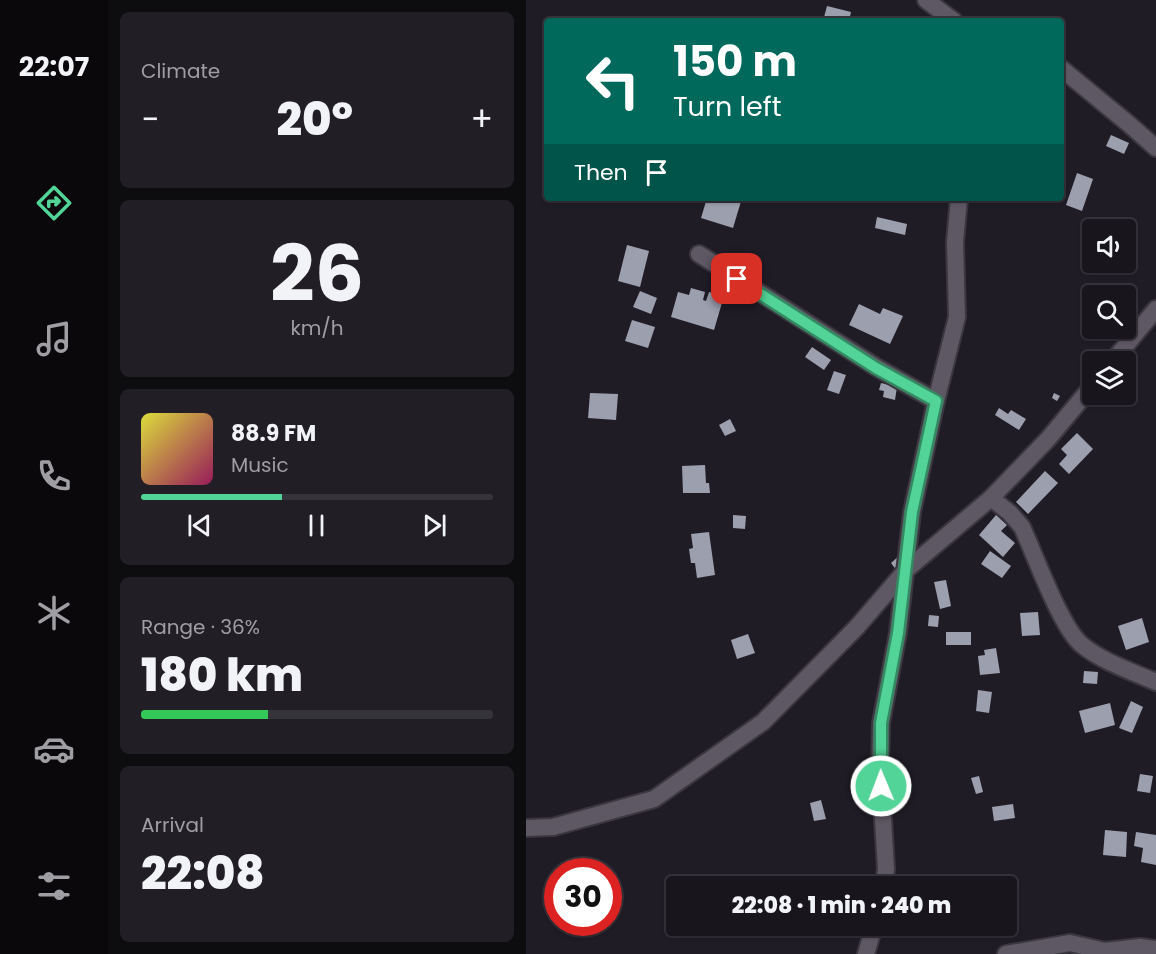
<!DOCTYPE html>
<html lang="en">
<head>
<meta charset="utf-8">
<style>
	:root { --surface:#18151c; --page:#211e25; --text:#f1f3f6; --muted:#9f9fa3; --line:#36343b; --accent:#52d397 }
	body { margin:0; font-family:Poppins,sans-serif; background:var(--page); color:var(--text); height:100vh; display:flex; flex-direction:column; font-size:22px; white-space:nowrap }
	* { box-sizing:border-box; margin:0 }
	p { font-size:20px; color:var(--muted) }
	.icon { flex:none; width:33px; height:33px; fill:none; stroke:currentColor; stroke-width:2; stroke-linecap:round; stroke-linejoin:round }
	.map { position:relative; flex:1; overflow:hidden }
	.details { display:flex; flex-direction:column; gap:12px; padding:12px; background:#0d0c0f; width:418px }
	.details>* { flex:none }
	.guide { position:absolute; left:18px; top:18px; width:520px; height:183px; border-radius:6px; box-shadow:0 2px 4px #0004,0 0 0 2px var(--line); background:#00695c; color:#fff; overflow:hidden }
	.controls { position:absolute; left:556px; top:219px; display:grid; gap:12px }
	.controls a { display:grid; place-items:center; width:54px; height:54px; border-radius:6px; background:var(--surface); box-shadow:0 2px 4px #0004,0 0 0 2px var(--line); font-size:30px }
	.speed { position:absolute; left:18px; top:858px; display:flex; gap:12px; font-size:30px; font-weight:700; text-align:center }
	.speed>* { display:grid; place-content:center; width:78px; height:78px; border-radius:50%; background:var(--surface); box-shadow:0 2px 4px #0004,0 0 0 2px var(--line); line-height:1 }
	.speed .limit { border:9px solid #d22; background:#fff; color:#111 }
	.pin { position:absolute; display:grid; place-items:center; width:51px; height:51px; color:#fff; margin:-26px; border-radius:12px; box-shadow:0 3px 9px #0006 }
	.me { position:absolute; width:66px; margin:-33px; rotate:359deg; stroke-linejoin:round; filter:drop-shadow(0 0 4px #0008) }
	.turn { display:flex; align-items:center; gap:21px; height:126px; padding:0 30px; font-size:27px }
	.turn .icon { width:78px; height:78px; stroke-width:2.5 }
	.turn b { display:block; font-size:42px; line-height:51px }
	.then { display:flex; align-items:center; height:57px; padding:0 30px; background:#0003; gap:12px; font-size:22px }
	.big { font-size:45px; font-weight:800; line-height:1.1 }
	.details .card { flex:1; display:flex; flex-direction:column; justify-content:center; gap:9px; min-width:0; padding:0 21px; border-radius:9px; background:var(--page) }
	.details .dial { align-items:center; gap:0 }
	.dial b { font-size:78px; line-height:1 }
	.song { display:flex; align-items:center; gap:18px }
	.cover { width:72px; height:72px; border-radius:9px; background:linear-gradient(135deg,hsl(60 70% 55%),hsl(330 70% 35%)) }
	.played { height:6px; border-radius:3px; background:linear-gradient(90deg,var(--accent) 40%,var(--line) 40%) }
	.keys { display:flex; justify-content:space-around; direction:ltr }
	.heat { display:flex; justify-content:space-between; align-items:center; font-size:33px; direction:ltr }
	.charge { height:9px; border-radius:4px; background:linear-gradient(90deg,#34c759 36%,var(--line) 0) }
	.trip { position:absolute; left:140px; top:876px; width:351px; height:60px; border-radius:6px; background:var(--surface); box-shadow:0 2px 4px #0004,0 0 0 2px var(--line); font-weight:800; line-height:60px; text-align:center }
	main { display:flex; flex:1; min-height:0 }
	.tab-bar { display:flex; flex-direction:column; width:108px; justify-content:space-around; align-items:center; background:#0a080b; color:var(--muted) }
	.tab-bar .icon { width:42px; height:42px }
	.tab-bar .selected { color:var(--accent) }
	.tab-bar b { font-size:27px; color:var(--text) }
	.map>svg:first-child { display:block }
	.building { fill:#9c9fae }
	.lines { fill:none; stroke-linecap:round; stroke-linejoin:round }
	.street-casing { stroke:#3b3740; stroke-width:20 }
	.street { stroke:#5e5865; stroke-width:16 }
	.route-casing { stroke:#358962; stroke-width:15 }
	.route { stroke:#52d397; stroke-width:10 }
</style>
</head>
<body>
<main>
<nav class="tab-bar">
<b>22:07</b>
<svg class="icon selected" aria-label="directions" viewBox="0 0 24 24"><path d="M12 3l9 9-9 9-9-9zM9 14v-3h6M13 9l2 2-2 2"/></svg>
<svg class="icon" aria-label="music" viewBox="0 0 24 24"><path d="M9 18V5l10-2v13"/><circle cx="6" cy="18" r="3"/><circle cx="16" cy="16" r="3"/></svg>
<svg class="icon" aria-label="phone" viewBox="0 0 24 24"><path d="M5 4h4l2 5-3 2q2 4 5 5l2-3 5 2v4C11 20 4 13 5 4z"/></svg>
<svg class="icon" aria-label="climate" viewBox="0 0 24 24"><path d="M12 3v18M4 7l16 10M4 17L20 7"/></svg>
<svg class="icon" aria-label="car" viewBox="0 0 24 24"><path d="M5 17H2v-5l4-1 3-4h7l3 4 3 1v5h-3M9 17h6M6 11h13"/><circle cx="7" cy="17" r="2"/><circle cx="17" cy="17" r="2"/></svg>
<svg class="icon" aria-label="filters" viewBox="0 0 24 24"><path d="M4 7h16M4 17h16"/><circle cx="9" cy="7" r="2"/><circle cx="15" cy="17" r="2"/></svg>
</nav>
<section class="details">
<div class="card"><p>Climate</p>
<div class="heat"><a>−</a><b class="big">20°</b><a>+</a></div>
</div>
<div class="card dial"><b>26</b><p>km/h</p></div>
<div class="card">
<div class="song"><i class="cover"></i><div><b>88.9 FM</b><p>Music</p></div></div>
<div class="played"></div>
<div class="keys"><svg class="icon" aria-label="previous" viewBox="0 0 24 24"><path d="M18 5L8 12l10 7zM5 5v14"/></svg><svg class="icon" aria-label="pause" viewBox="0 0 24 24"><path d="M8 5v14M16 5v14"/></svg><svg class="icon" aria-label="next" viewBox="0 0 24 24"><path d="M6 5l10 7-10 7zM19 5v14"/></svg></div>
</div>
<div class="card"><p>Range · 36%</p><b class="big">180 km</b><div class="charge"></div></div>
<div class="card"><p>Arrival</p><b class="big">22:08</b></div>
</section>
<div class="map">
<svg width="630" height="954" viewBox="0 0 630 954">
	<rect width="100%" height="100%" fill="#201c26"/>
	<!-- building -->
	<g class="building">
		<path d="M301,6l24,6 -2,9h-26z"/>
		<path d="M585,135l18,8 -5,11 -18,-8z"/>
		<path d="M551,173l16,6 -11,32 -16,-6z"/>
		<path d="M181,198h35l-9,30 -32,-10z"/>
		<path d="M351,217l30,7 -2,11 -30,-7z"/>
		<path d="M101,245l22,6 -9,36 -22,-6z"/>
		<path d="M165,288l14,4 -2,8 3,1 3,-9 15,4 -10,34 -43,-13 7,-25 11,3z"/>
		<path d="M114,291l17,7 -6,16 -18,-7z"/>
		<path d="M333,304l21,10 3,-6 20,8 -13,28 -41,-19z"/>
		<path d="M106,320l23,7 -7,21 -23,-7z"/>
		<path d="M286,347l19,13 -7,10 -19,-13z"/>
		<path d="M308,371l12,4 -7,19 -12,-4z"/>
		<path d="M355,383l16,4 -2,13 -12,-3 1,-6 -5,-1z"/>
		<path d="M64,393l28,1 -2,26 -28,-2z"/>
		<path d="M528,393l6,3 -3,5 -5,-3z"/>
		<path d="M473,408l9,6 3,-4 15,9 -7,11 -24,-15z"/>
		<path d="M204,419l6,12 -11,5 -6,-11z"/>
		<path d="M551,433l16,16 -24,25 -10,-10 8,-9 -6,-6z"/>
		<path d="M179,465l1,18h3l1,10h-27l-1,-27z"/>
		<path d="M519,471l13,12 -30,31 -12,-12z"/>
		<path d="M207,515l13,1 -1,13 -12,-1z"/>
		<path d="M470,515l11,10 -6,6 14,12 -12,14 -24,-22z"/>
		<path d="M183,532l6,43 -18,3 -2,-15h-4l-2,-14 4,-1 -2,-14z"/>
		<path d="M464,551l21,15 -9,12 -21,-14z"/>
		<path d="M374,555l-3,16 -6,-8z"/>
		<path d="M420,580l5,26 -11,3 -6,-27z"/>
		<path d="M512,612l2,23 -18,1 -2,-23z"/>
		<path d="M403,615l10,1 -1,11 -10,-1z"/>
		<path d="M616,618l7,24 -23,8 -8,-24z"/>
		<rect x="420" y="632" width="25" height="13"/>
		<path d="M222,634l7,19 -18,6 -6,-19z"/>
		<path d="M470,648l4,25 -20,2 -2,-19 7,-1 -1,-5z"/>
		<path d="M558,671l14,1 -1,12 -14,-1z"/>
		<path d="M452,690l14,2 -3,21 -13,-2z"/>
		<path d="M605,701l12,6 -11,26 -13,-5z"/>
		<path d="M584,703l5,22 -30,8 -6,-22z"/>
		<path d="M614,774l13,2 -3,17 -13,-2z"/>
		<path d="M453,776l4,16 -7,2 -5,-16z"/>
		<path d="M295,800l5,19 -12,2 -4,-18z"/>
		<path d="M487,804l2,14 -21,3 -2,-14z"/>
		<path d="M579,830l22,2 -1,25 -23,-2z"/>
		<path d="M610,832l20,3v30l-15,-3 2,-14 -9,-2z"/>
	</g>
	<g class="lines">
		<defs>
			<g id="street">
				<path d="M400,0l28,21"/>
				<path d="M536,69l68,56 26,23"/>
				<path d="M173,254l177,113 60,34"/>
				<path d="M586,362l44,-53"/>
				<path d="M465,498l19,15 12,14c13,28 39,101 60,118 21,17 49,26 74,37"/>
				<path d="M0,828l27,-1 101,-28 109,-77 94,-95 49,-57 85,-72 57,-59 45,-54"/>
				<path d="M358,886l2,-17 -6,-100 1,-46 17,-90 14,-121 24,-111 21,-84 -2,-75 4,-44"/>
				<path d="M340,954l8,-28"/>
				<path d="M480,954l64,-11 35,8 35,-4 16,2"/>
			</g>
		</defs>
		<!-- street casing -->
		<use href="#street" class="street-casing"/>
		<!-- street -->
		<use href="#street" class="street"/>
	</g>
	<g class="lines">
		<defs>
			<path id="route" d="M211,279l139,89 60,33 -24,111 -14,121 -17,90v63"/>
		</defs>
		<!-- route casing -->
		<use href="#route" class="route-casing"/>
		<!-- route -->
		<use href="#route" class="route"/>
	</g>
</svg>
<div class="controls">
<a><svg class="icon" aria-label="sound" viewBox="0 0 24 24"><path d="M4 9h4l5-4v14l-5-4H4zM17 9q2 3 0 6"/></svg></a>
<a><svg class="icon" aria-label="search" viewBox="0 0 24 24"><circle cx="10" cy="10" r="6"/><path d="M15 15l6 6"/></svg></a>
<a><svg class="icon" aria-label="layers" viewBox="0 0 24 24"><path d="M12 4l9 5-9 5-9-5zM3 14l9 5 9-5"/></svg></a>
</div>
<div class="speed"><div class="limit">30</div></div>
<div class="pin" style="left:211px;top:279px;background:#d93025"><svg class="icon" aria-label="arrive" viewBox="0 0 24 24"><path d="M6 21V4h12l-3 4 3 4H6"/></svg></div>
<svg class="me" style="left:355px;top:786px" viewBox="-20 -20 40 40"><circle r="17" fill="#52d397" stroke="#fff" stroke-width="3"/><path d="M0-11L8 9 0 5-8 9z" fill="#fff"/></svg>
<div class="trip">22:08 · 1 min · 240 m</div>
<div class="guide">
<div class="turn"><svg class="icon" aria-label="left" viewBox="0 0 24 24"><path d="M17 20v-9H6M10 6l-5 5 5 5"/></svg><div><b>150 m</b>Turn left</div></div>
<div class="then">Then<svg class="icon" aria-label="arrive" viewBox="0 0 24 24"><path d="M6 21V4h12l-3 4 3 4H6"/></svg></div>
</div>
</div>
</main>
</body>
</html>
